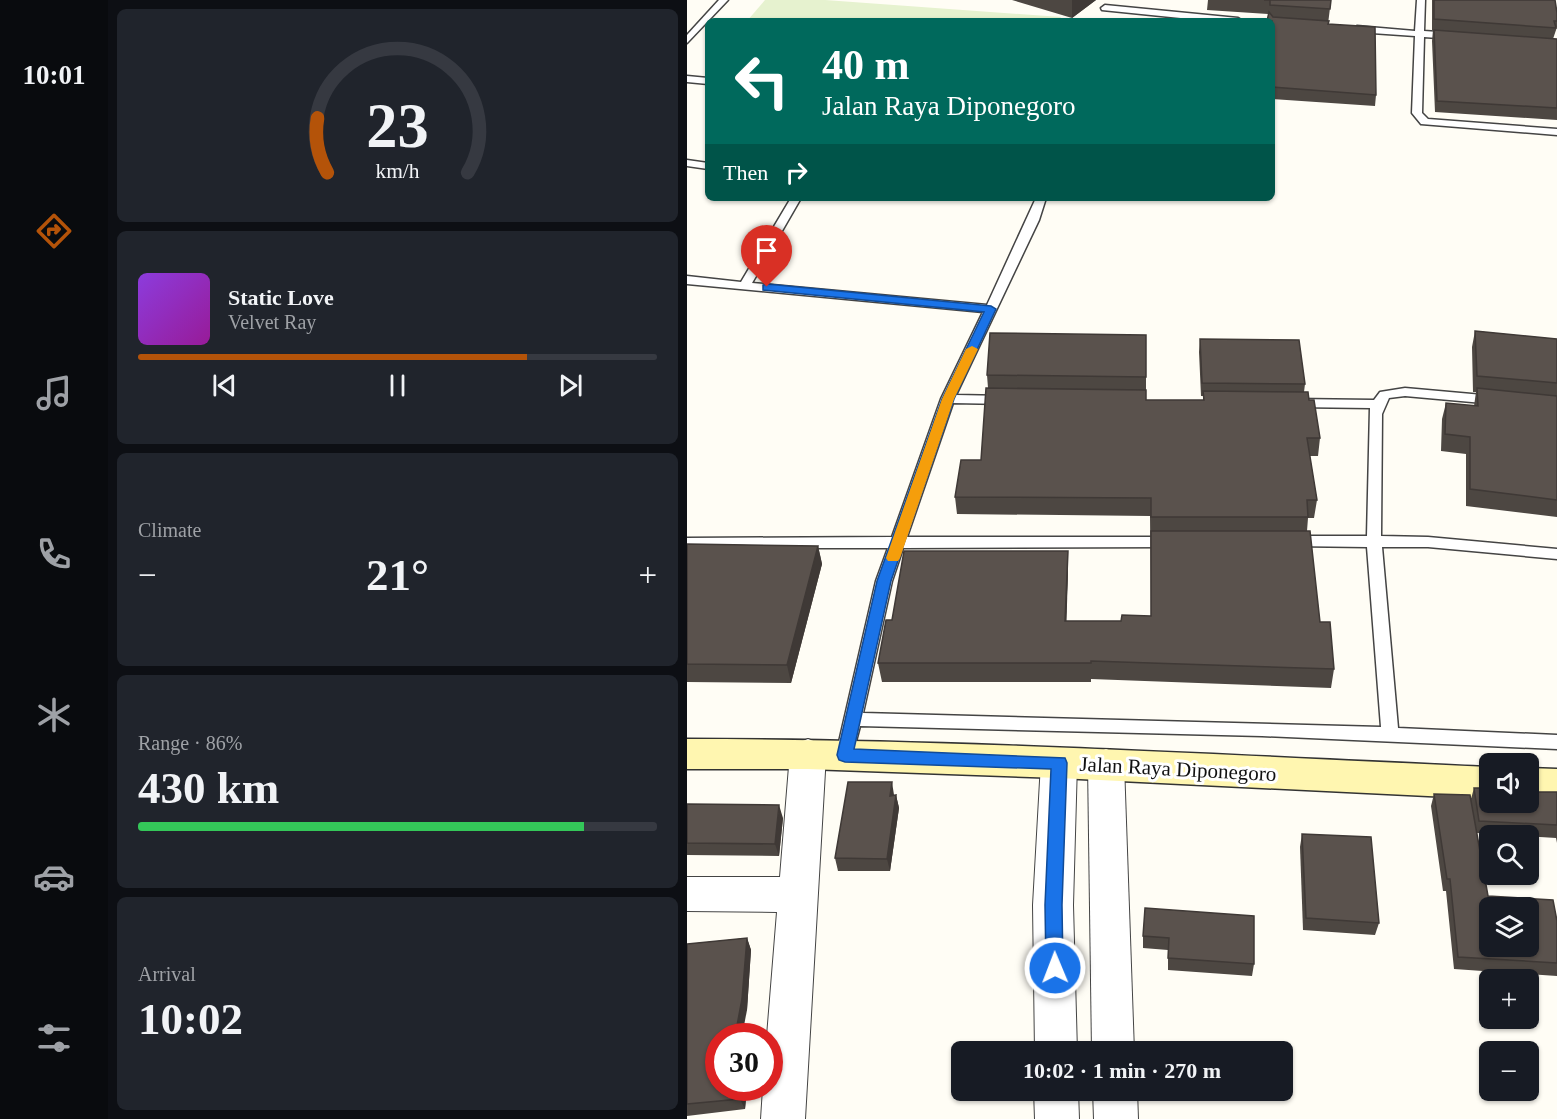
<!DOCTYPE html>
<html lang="en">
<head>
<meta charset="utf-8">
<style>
	:root { --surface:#171b24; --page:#20242c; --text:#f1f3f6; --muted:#9ea1a6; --line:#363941; --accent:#b45309 }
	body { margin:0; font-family:"Times New Roman",serif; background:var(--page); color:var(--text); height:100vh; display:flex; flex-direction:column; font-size:22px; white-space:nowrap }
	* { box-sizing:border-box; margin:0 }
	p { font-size:20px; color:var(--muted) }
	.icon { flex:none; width:33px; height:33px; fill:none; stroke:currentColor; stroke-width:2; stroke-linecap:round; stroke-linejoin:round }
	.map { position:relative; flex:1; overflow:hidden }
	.details { display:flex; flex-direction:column; gap:9px; padding:9px; background:#0d0f14; width:579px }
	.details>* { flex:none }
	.guide { position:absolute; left:18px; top:18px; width:570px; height:183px; border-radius:9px; box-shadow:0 2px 4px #0004; background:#00695c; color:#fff; overflow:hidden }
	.controls { position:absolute; left:792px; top:753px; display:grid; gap:12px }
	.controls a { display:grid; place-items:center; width:60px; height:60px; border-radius:9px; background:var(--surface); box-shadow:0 2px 4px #0004; font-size:30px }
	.speed { position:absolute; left:18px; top:1023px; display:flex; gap:12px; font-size:30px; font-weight:700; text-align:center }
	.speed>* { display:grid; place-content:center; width:78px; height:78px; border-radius:50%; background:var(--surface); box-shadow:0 2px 4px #0004; line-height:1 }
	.speed .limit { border:9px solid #d22; background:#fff; color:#111 }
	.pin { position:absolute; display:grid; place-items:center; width:51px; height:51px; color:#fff; margin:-62px -26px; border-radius:50% 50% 50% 0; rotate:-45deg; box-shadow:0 0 6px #0007 }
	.pin .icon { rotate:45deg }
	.me { position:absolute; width:66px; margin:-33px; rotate:359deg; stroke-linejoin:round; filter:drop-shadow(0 0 4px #0008) }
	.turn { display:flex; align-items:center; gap:21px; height:126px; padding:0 18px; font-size:27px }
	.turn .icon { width:78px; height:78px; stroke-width:2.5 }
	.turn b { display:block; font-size:42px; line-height:51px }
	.then { display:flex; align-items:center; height:57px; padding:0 18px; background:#0003; gap:12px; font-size:22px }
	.big { font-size:45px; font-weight:700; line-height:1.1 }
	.details .tile { flex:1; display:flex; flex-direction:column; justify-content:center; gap:9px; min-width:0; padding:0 21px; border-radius:9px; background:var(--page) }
	.details .dial { align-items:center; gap:0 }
	.dial svg { height:156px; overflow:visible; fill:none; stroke:var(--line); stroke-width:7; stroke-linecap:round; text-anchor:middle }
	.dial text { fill:var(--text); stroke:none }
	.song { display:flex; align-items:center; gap:18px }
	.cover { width:72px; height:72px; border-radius:9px; background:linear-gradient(135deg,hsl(270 70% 55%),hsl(300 70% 35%)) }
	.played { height:6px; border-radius:3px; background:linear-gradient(90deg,var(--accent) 75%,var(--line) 75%) }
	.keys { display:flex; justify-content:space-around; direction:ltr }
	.heat { display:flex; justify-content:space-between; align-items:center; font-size:33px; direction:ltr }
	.charge { height:9px; border-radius:4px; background:linear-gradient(90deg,#34c759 86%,var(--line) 0) }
	.trip { position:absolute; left:264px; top:1041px; width:342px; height:60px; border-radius:9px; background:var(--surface); box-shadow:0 2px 4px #0004; font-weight:700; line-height:60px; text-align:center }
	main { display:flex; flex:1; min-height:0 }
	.menu { display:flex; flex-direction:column; width:108px; justify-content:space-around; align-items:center; background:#090b0e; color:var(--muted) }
	.menu .icon { width:42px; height:42px }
	.menu .current { color:var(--accent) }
	.menu b { font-size:27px; color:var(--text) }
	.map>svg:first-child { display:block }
	.pitch { fill:#e6f2cf }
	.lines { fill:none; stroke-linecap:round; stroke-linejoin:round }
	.lane-casing { stroke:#444; stroke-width:3 }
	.street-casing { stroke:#444; stroke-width:2 }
	.secondary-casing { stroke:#333; stroke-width:3 }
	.lane { fill:#fff; fill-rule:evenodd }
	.street { fill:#fff; fill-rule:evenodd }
	.secondary { fill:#fff6b0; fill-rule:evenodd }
	.wall { fill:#4d4742 }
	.shaded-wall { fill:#3f3936 }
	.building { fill:#5a524d; stroke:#3f3936; stroke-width:1.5; fill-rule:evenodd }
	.route { fill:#1a73e8; stroke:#114b97; stroke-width:1.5 }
	.slow { fill:#f59e0b }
	.labels { text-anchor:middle; stroke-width:6; stroke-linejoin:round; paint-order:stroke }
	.street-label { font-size:21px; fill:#111; stroke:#fff }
</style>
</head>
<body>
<main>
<nav class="menu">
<b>10:01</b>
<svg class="icon current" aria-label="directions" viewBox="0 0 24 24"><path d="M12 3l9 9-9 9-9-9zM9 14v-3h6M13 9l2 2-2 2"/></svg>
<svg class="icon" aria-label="music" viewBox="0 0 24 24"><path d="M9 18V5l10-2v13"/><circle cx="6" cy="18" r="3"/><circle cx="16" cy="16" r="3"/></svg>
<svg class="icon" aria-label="phone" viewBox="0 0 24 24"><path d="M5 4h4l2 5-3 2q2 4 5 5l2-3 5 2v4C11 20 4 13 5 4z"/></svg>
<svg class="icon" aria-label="climate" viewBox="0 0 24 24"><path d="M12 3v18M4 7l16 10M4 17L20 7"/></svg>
<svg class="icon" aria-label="car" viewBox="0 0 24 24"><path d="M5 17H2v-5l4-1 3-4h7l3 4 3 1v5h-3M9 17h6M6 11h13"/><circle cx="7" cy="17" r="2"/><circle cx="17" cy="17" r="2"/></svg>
<svg class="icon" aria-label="filters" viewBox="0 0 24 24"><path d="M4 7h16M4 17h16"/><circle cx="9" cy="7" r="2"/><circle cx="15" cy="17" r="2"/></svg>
</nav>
<section class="details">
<div class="tile dial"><svg viewBox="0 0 100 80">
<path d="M14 69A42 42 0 1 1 86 69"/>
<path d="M14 69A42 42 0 0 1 9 41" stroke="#b45309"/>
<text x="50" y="56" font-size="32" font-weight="700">23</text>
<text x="50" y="72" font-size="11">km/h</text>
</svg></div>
<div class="tile">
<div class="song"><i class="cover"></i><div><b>Static Love</b><p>Velvet Ray</p></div></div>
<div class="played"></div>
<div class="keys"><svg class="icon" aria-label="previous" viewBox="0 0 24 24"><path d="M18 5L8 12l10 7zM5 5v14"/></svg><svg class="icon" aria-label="pause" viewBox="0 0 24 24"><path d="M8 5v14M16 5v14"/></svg><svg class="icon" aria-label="next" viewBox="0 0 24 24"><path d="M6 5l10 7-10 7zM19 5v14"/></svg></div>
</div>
<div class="tile"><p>Climate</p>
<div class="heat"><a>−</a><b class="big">21°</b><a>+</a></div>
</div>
<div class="tile"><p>Range · 86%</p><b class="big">430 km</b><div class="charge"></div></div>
<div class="tile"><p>Arrival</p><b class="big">10:02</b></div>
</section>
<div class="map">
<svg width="870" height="1119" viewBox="0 0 870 1119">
	<rect width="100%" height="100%" fill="#fffdf5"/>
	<!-- pitch -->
	<path class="pitch" d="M78,0h60l236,17 -2,4h-312z"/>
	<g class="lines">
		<defs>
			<g id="lane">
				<path d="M32,0h9l-41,43v-8z"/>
				<path d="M730,0h8l-1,31 28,2 5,3 -5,3 -28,-2 -2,76 6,6 129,10v6l-136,-11 -9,-11 3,-77 -58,-4 -5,-3 5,-3 58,5z"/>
				<path d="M418,5l133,13 5,3h-33l-108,-11 -1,-2z"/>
				<path d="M0,76l21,2v6l-21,-2z"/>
				<path d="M0,160l21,3v6l-21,-3z"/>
				<path d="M104,198h10l-49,85 235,22 49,-107h10l-7,22 -83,175 50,1 7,4 -7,4 -53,-1 -46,134h264l7,5 -7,5 -268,1 -11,33 -29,132 518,14 -14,-180 -76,-1 -7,-5 7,-5h76l3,-128 -76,-1 -7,-4 7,-4 80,1 6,-8 25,-4 89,8 7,4 -7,4 -89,-8 -16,2 -7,16 -1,122 47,1 129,12v10l-129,-12h-46l16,181 159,7v14l-295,-13 -402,-10 -9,34 -6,2 -6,-2 -3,-5 40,-174 12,-33h-201v-10l205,-1 49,-138 42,-87 -296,-28v-8l54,6z"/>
			</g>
			<g id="street">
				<path d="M121,739l13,5 5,10 -21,365h-44l2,-31h6v-52h-2l10,-124 -90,-1v-34h93l10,-123 5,-10z"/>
				<path d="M372,748l13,5 5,10 -4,142 4,147h-42l-2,-147 8,-142 5,-10z"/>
				<path d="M419,749l13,5 5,10 10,288h-42l-4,-288 5,-10z"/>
				<path d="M347,1090h44l1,29h-44z"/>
				<path d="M406,1090h44l1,29h-44z"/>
			</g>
			<g id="secondary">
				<path d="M0,739c267,0 535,16 802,28v32l-430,-21 -251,-9h-121z"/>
				<path d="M842,768l28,1v32l-28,-1z"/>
			</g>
		</defs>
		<!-- lane casing -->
		<use href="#lane" class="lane-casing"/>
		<!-- street casing -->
		<use href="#street" class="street-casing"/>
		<!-- secondary casing -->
		<use href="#secondary" class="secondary-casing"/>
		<!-- lane -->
		<use href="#lane" class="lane"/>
		<!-- street -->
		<use href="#street" class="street"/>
		<!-- secondary -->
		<use href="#secondary" class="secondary"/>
	</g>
	<!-- wall -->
	<g class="wall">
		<path d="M325,0h84l-24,18z"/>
		<path d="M521,0h123l-3,24 48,71 -1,11 -103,-7v-78l-4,-7 -61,-4z"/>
		<path d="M745,0h123l2,13v14l-4,12h4v81l-122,-8 -3,-71 1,-11h-1z"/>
		<path d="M788,331l82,8v178l-91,-11v-52l-25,-3 1,-32 4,-16 28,3 2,-14h-3l-1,-45z"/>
		<path d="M459,335v65h57v-4h-2l-2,-44 1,-13 105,45 -1,8 5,8 11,38 -2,18h-8l7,44 -3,18h-6l-1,13 13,91 14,47 -3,19 -240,-9v3h-209l-4,-19 14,-43 176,-50 -2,51h55l30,-5 -1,-100 -193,-2 -2,-17 26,-37 7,-72 -1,-13z"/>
		<path d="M0,544l131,2 4,18 -31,119 -104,-1z"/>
		<path d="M787,788l58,4h25v51l-1,-5 -79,-5 11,63 69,25v55l-103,-7 -8,-78h-3l-12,-85 3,-12 37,5z"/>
		<path d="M209,795l3,13 -9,63h-52l-3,-13 59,-62z"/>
		<path d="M0,804l96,14 -4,38 -92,-1z"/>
		<path d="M615,834l77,89 -4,12 -72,-5 -3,-83z"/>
		<path d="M567,916v48l-2,12 -84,-6v-20l-25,-2v-12z"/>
		<path d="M60,938l4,12 -4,60 -28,26 28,52 -2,21 -58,7v-172z"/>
	</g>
	<!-- shaded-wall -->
	<g class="shaded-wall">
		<path d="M385,0h24l-24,18z"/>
		<path d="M131,546l4,18 -31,119 -4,-18z"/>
		<path d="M381,551v19l-2,69 -1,-18z"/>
		<path d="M205,782l2,13 -2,13 -2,-12z"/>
		<path d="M209,795l3,13 -9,63 -3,-12z"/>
		<path d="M92,805l4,13 -4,38 -4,-12z"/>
		<path d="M60,938l4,12 -4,60 -5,26h-7z"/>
		<path d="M54,1088h6l-2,21 -5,-10z"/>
	</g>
	<!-- building -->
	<g class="building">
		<path d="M577,0h67l-1,9 -60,-4v-5z"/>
		<path d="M747,0h121l2,13v8h-3l2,7 -122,-9z"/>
		<path d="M582,12l4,5 56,4 -1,3 47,3 1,68 -104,-8v-66h-5z"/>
		<path d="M747,30l123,9v69l-120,-7z"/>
		<path d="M788,331l82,8v44l-80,-7z"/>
		<path d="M303,333l156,2v42l-159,-2z"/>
		<path d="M513,339l99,1 6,44 -103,-1z"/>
		<path d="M299,388l160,2v10h58l-1,-9 105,1 1,8h5l6,38h-13l10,62h-10l1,17h-157v-19l-196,-1 6,-37h20z"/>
		<path d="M790,388l80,8v104l-87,-11v-52l-25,-3 1,-31 32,3z"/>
		<path d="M464,531h159l10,91h10l4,47 -243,-8v2h-213l8,-43h6l12,-69h164l-3,70h56l1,-6 29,1z"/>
		<path d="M0,544l131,2 -31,119 -100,-1z"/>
		<path d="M161,782h44l-2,14 6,-1 -9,64 -52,-1z"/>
		<path d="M842,787h2l1,5h25v33l-78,-4 -5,-33h15v14h40z"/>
		<path d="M747,794l36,1 18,101 65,4 4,21v42l-99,-6 -8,-78h-3zM802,908h40v38h-40z"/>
		<path d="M0,804l92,1 -4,39 -88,-1z"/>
		<path d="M615,834l69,3 8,86 -73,-5z"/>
		<path d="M458,908l109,8v48l-86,-6 1,-20 -26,-2z"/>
		<path d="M60,938l-5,61 -7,37h-16v52h22l-1,11 -53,5v-160z"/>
	</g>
	<!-- route -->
	<path class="route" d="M80,284l224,22 5,3 -42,90 -63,182 -37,168 211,9 2,5 -5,142 1,63 -2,6 -6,2 -7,-2 -2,-6 -1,-63 6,-136 -206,-7 -6,-2 -2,-5 40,-174 65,-182 42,-87 -221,-22v-5z"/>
	<!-- slow -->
	<path class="slow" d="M285,346l6,3 -24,50 -54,159 -2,3h-10l-2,-3 56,-159 24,-50z"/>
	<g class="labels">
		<!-- street labels -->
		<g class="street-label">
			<text transform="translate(491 769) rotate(3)" y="7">Jalan Raya Diponegoro</text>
		</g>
	</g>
</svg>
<div class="controls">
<a><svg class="icon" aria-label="sound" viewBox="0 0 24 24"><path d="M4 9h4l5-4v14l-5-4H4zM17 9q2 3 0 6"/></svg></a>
<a><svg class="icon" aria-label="search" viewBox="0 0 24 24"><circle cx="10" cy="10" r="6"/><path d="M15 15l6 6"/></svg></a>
<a><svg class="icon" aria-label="layers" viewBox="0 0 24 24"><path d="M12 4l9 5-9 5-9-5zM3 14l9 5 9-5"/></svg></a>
<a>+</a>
<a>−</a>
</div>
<div class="speed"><div class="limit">30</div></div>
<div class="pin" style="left:80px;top:287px;background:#d93025"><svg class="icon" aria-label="arrive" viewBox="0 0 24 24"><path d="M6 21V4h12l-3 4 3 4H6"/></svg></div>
<svg class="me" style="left:368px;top:968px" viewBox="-20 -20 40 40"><circle r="17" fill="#1a73e8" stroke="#fff" stroke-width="3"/><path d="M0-11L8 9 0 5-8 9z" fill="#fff"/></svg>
<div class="trip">10:02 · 1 min · 270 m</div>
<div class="guide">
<div class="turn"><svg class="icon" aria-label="left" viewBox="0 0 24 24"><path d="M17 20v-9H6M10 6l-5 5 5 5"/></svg><div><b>40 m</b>Jalan Raya Diponegoro</div></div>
<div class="then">Then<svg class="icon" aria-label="right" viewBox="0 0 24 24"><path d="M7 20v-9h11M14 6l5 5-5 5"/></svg></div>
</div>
</div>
</main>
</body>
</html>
